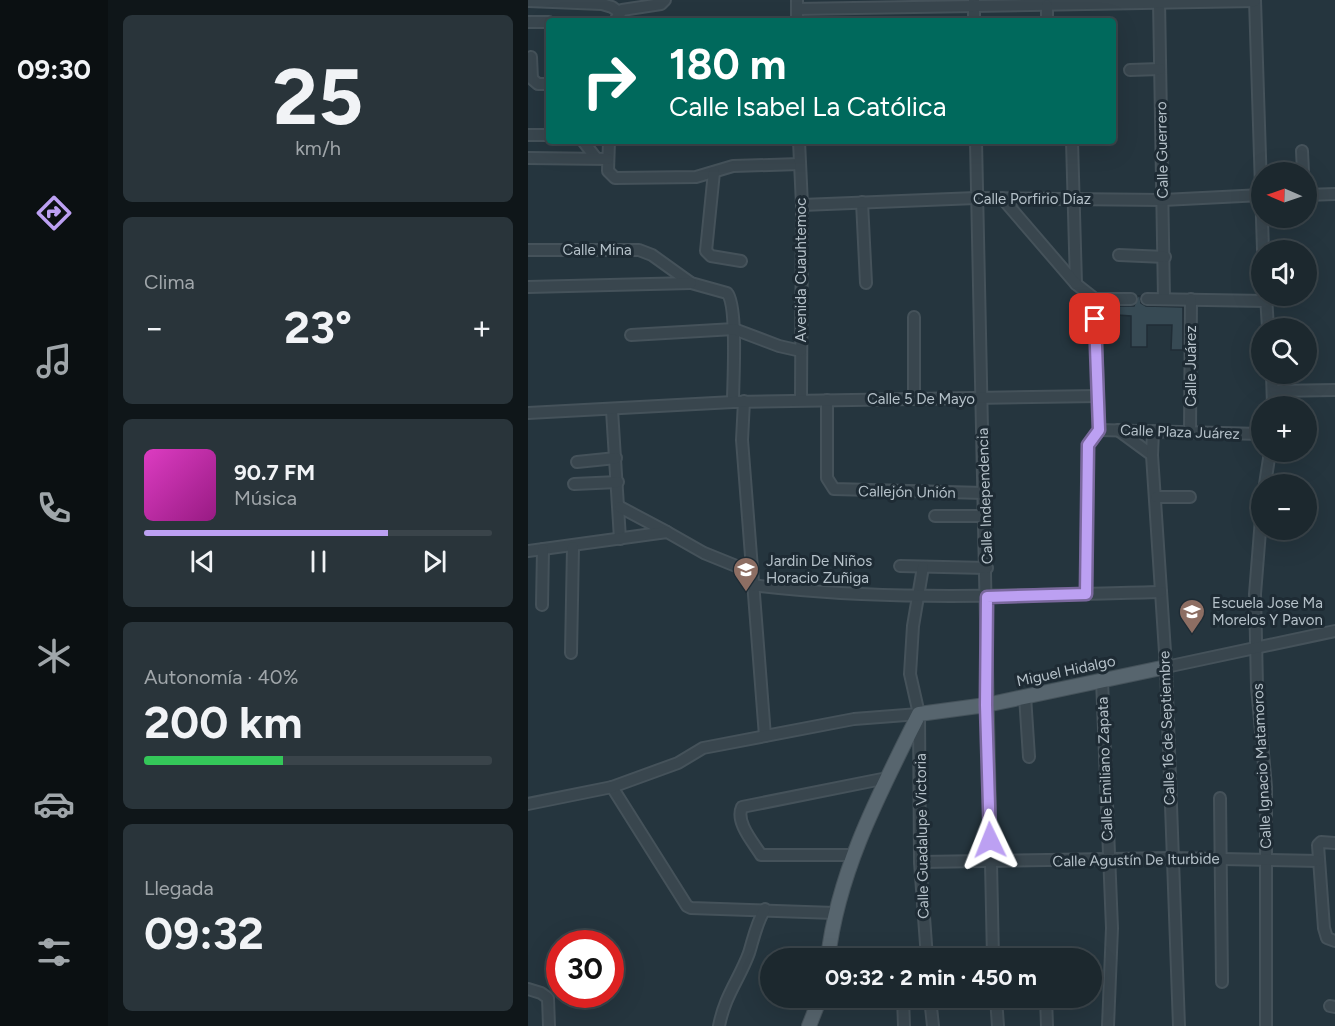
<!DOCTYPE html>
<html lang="es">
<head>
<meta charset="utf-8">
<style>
	:root { --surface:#1c282e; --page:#29343a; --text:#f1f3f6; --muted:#a0a6aa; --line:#3a444a; --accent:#bca0f2 }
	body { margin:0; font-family:Figtree,sans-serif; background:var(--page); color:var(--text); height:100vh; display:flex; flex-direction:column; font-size:22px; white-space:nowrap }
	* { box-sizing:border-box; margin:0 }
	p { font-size:20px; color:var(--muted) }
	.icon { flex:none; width:33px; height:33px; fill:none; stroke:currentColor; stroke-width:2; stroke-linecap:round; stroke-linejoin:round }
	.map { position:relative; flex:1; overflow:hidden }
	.details { display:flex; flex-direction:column; gap:15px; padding:15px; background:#0f1619; width:420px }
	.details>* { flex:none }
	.top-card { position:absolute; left:18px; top:18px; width:570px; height:126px; border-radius:6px; box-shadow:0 6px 24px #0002,0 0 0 2px var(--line); background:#00695c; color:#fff; overflow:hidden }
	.needle { width:39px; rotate:272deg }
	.buttons { position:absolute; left:723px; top:162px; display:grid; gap:12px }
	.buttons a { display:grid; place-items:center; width:66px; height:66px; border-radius:50%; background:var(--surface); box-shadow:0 6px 24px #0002,0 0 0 2px var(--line); font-size:30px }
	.speed { position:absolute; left:18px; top:930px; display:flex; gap:12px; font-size:30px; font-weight:700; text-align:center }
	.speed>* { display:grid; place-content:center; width:78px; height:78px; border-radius:50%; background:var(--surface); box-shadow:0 6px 24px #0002,0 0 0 2px var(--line); line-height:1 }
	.speed .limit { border:9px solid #d22; background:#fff; color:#111 }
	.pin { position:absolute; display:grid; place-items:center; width:51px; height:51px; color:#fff; margin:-26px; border-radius:12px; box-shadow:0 3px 9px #0006 }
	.me { position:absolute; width:66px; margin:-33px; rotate:358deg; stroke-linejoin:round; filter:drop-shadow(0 0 4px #0008) }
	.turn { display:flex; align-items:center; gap:21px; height:126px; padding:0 24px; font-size:27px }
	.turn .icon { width:78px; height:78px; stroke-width:2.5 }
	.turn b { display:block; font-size:42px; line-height:51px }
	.big { font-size:45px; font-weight:700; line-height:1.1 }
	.details .widget { flex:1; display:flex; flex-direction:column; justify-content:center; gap:9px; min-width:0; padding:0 21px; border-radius:9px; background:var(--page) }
	.details .dial { align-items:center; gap:0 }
	.dial b { font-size:78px; line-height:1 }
	.song { display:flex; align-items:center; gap:18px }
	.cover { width:72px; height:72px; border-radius:9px; background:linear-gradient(135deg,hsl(310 70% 55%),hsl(310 70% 35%)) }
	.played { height:6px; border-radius:3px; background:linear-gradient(90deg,var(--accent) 70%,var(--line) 70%) }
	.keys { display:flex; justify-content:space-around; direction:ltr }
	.heat { display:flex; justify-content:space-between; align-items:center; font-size:33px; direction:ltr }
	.charge { height:9px; border-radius:4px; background:linear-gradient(90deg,#34c759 40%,var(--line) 0) }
	.trip { position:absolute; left:232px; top:948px; width:342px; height:60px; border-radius:30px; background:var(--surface); box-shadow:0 6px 24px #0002,0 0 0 2px var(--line); font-weight:700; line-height:60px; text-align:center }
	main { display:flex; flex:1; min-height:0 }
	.menu { display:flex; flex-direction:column; width:108px; justify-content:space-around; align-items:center; background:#0b1012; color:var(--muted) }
	.menu .icon { width:42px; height:42px }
	.menu .current { color:var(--accent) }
	.menu b { font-size:27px; color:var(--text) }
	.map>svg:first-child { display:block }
	.building { fill:#374a54; stroke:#202d36; stroke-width:1.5 }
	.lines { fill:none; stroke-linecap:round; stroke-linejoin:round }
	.minor-casing { stroke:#45525a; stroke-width:14 }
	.major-casing { stroke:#45525a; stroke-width:16 }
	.minor { stroke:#39464e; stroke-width:10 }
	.major { stroke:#57656e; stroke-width:14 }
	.route-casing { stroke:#7a689d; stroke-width:15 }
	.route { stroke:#bca0f2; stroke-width:10 }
	.labels { text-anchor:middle; stroke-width:6; stroke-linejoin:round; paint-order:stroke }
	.street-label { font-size:15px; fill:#b5c1c9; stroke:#1e2b34 }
	.poi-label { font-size:15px; fill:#b5c1c9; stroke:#1e2b34; text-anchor:start }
</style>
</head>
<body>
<main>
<nav class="menu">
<b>09:30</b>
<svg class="icon current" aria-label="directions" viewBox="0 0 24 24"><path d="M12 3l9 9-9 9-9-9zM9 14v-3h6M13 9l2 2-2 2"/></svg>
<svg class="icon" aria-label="music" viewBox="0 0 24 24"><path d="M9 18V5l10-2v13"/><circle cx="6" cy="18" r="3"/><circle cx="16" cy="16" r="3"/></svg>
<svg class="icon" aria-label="phone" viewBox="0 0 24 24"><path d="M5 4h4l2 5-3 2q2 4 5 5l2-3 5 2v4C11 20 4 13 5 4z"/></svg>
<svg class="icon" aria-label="climate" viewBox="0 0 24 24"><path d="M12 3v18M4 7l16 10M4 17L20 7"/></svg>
<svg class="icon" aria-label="car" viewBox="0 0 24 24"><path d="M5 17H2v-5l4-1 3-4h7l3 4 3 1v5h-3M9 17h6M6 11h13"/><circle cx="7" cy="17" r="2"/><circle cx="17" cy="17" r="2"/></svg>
<svg class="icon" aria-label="filters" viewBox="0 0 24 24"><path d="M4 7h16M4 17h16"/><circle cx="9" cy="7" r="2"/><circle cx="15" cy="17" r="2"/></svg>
</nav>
<section class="details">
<div class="widget dial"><b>25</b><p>km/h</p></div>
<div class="widget"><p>Clima</p>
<div class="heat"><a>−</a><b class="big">23°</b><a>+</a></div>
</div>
<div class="widget">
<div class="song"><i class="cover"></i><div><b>90.7 FM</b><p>Música</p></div></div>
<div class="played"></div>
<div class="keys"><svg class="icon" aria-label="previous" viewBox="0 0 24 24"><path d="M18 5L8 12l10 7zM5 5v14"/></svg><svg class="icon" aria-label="pause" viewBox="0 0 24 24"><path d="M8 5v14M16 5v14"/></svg><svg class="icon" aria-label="next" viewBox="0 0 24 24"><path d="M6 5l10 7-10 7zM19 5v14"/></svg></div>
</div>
<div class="widget"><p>Autonomía · 40%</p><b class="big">200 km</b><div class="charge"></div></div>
<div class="widget"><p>Llegada</p><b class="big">09:32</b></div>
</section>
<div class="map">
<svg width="807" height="1026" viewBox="0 0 807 1026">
	<rect width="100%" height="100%" fill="#25353e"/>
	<!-- building -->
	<path class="building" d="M610,296h2l1,7 5,3 37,1v43h-12l1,-25h-25v22h-16v-31l-27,-2 -1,6v-14h31z"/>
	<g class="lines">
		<defs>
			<g id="minor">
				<path d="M446,0v21"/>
				<path d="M631,0l5,299"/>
				<path d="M727,0l8,250"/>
				<path d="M0,1l74,3 10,3 7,5"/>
				<path d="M269,9l458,-8"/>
				<path d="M87,21l7,-11 39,-6 4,-4"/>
				<path d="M269,21v-21"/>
				<path d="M519,21v-16"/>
				<path d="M0,22h21"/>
				<path d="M3,57l1,22 6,5h11"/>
				<path d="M602,70l30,-1"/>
				<path d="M0,135h21"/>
				<path d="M55,141l13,17"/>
				<path d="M81,141l-1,30 7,7 81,-1 37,-11 67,-2"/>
				<path d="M271,141l3,64 -1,195"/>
				<path d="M448,141l17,817"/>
				<path d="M544,141l4,143"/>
				<path d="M774,151l1,21"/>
				<path d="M0,158l80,1"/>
				<path d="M186,172l-8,79 5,5 30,5"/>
				<path d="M778,195l29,-1"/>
				<path d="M474,198l74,86 19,15"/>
				<path d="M334,202l4,81"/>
				<path d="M274,205l174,-7 187,2 99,-5"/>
				<path d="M0,250h111l13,5 39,28 36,10c11,12 6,89 6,109"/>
				<path d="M591,255l46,2"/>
				<path d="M0,287l163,-4"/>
				<path d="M738,296l2,32"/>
				<path d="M567,299h36"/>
				<path d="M619,299l119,2"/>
				<path d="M103,335l103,-6 45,17 22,5"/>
				<path d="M744,374l1,32"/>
				<path d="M746,391l61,-1"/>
				<path d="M386,399v-82"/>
				<path d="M299,400v78l7,11 150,4"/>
				<path d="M216,401l-2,39 23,296"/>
				<path d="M84,410l8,129"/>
				<path d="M0,413l205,-11 365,-6"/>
				<path d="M571,430l163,4"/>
				<path d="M590,430l34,25"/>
				<path d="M625,431l-1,24 14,212 13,359"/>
				<path d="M662,433l1,-134"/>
				<path d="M49,462l39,-4"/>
				<path d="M46,484l44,-2"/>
				<path d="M737,484l5,-32"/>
				<path d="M628,497h34"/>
				<path d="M734,506l-7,88 2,93 9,100v239"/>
				<path d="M92,507l47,25"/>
				<path d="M407,516h50"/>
				<path d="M0,551l139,-19 37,21 47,19"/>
				<path d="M372,566l87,2"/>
				<path d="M395,567l-10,59 -3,48 9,40 1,148 7,96"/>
				<path d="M224,585c136,17 273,10 409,7"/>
				<path d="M558,594l2,-149 11,-15 -4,-131"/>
				<path d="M14,605l1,-56"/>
				<path d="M43,653l2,-106"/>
				<path d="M638,667l169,-36"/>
				<path d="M574,680l10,248 -4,98"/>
				<path d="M497,696l4,61"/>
				<path d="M84,787l75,119 4,2 144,5"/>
				<path d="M692,798l2,184"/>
				<path d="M0,804l84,-17 66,-24 25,-15 151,-29 65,-5"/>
				<path d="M807,843l-14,-1 -3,3 6,83 3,10 8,3"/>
				<path d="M326,855h-93c-8,-13 -26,-33 -19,-48l145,-29"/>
				<path d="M392,862l252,-4 147,3"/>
				<path d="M0,989l13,4 7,5 1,28"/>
				<path d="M375,998l1,28"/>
				<path d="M402,998l3,28"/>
				<path d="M468,998l2,28"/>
				<path d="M518,998l1,28"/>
				<path d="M802,1006l5,1"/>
				<path d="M191,1026c6,-31 20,-46 30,-73 5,-16 7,-29 16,-44"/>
			</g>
			<g id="major">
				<path d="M300,958c10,-87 52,-166 91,-244l67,-9 180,-38"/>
				<path d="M281,1026l11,-28"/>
			</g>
		</defs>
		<!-- minor casing -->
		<use href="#minor" class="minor-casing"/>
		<!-- major casing -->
		<use href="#major" class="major-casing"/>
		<!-- minor -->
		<use href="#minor" class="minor"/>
		<!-- major -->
		<use href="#major" class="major"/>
	</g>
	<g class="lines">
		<defs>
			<path id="route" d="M462,840l-4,-135 1,-108 99,-3 2,-149 11,-15 -4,-111"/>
		</defs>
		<!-- route casing -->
		<use href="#route" class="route-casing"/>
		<!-- route -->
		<use href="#route" class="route"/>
	</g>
	<!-- icons -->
	<defs>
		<symbol id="school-pin" viewBox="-11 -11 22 30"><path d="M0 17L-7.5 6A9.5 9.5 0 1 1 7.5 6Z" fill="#8d6e63" stroke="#1e2b34"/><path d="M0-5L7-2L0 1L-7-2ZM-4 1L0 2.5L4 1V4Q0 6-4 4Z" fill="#fff"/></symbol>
	</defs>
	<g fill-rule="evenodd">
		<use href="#school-pin" x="203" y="555" width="30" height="40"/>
		<use href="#school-pin" x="649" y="597" width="30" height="40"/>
	</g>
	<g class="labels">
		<!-- street labels -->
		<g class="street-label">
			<text transform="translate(634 150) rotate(-91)" y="5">Calle Guerrero</text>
			<text x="504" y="204">Calle Porfirio Díaz</text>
			<text x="69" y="255">Calle Mina</text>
			<text transform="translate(273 270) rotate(-90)" y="5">Avenida Cuauhtemoc</text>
			<text transform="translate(663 366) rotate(-90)" y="5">Calle Juárez</text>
			<text x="393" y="404">Calle 5 De Mayo</text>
			<text transform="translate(652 432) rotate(2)" y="5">Calle Plaza Juárez</text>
			<text transform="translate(379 492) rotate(1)" y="5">Callejón Unión</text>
			<text transform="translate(457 496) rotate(-92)" y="5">Calle Independencia</text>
			<text transform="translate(538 671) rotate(-12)" y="5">Miguel Hidalgo</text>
			<text transform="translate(639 728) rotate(-92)" y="5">Calle 16 de Septiembre</text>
			<text transform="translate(734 766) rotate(-93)" y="5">Calle Ignacio Matamoros</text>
			<text transform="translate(577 769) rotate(-92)" y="5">Calle Emiliano Zapata</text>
			<text transform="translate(394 836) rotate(-91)" y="5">Calle Guadalupe Victoria</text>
			<text transform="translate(608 860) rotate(-1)" y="5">Calle Agustín De Iturbide</text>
		</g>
		<!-- poi labels -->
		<g class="poi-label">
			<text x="238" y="566">Jardin De Niños<tspan x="238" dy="17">Horacio Zuñiga</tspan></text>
			<text x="684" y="608">Escuela Jose Ma<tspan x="684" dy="17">Morelos Y Pavon</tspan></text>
		</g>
	</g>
</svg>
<div class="buttons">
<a><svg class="needle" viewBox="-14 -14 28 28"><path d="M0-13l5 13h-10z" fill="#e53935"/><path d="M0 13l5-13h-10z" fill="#a0a6aa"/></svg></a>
<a><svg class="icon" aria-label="sound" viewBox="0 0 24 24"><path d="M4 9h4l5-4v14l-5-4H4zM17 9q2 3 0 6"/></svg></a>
<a><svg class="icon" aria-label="search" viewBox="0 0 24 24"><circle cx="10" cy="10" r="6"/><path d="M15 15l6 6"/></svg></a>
<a>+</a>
<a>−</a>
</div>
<div class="speed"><div class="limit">30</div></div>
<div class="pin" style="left:567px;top:319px;background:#d93025"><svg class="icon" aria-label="arrive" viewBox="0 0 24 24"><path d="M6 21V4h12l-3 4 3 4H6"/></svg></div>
<svg class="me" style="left:462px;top:840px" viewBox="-20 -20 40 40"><path d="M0-17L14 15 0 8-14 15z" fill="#bca0f2" stroke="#fff" stroke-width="4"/></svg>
<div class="trip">09:32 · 2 min · 450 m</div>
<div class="top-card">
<div class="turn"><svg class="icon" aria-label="right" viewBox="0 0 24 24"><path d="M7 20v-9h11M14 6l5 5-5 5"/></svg><div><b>180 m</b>Calle Isabel La Católica</div></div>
</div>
</div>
</main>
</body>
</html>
